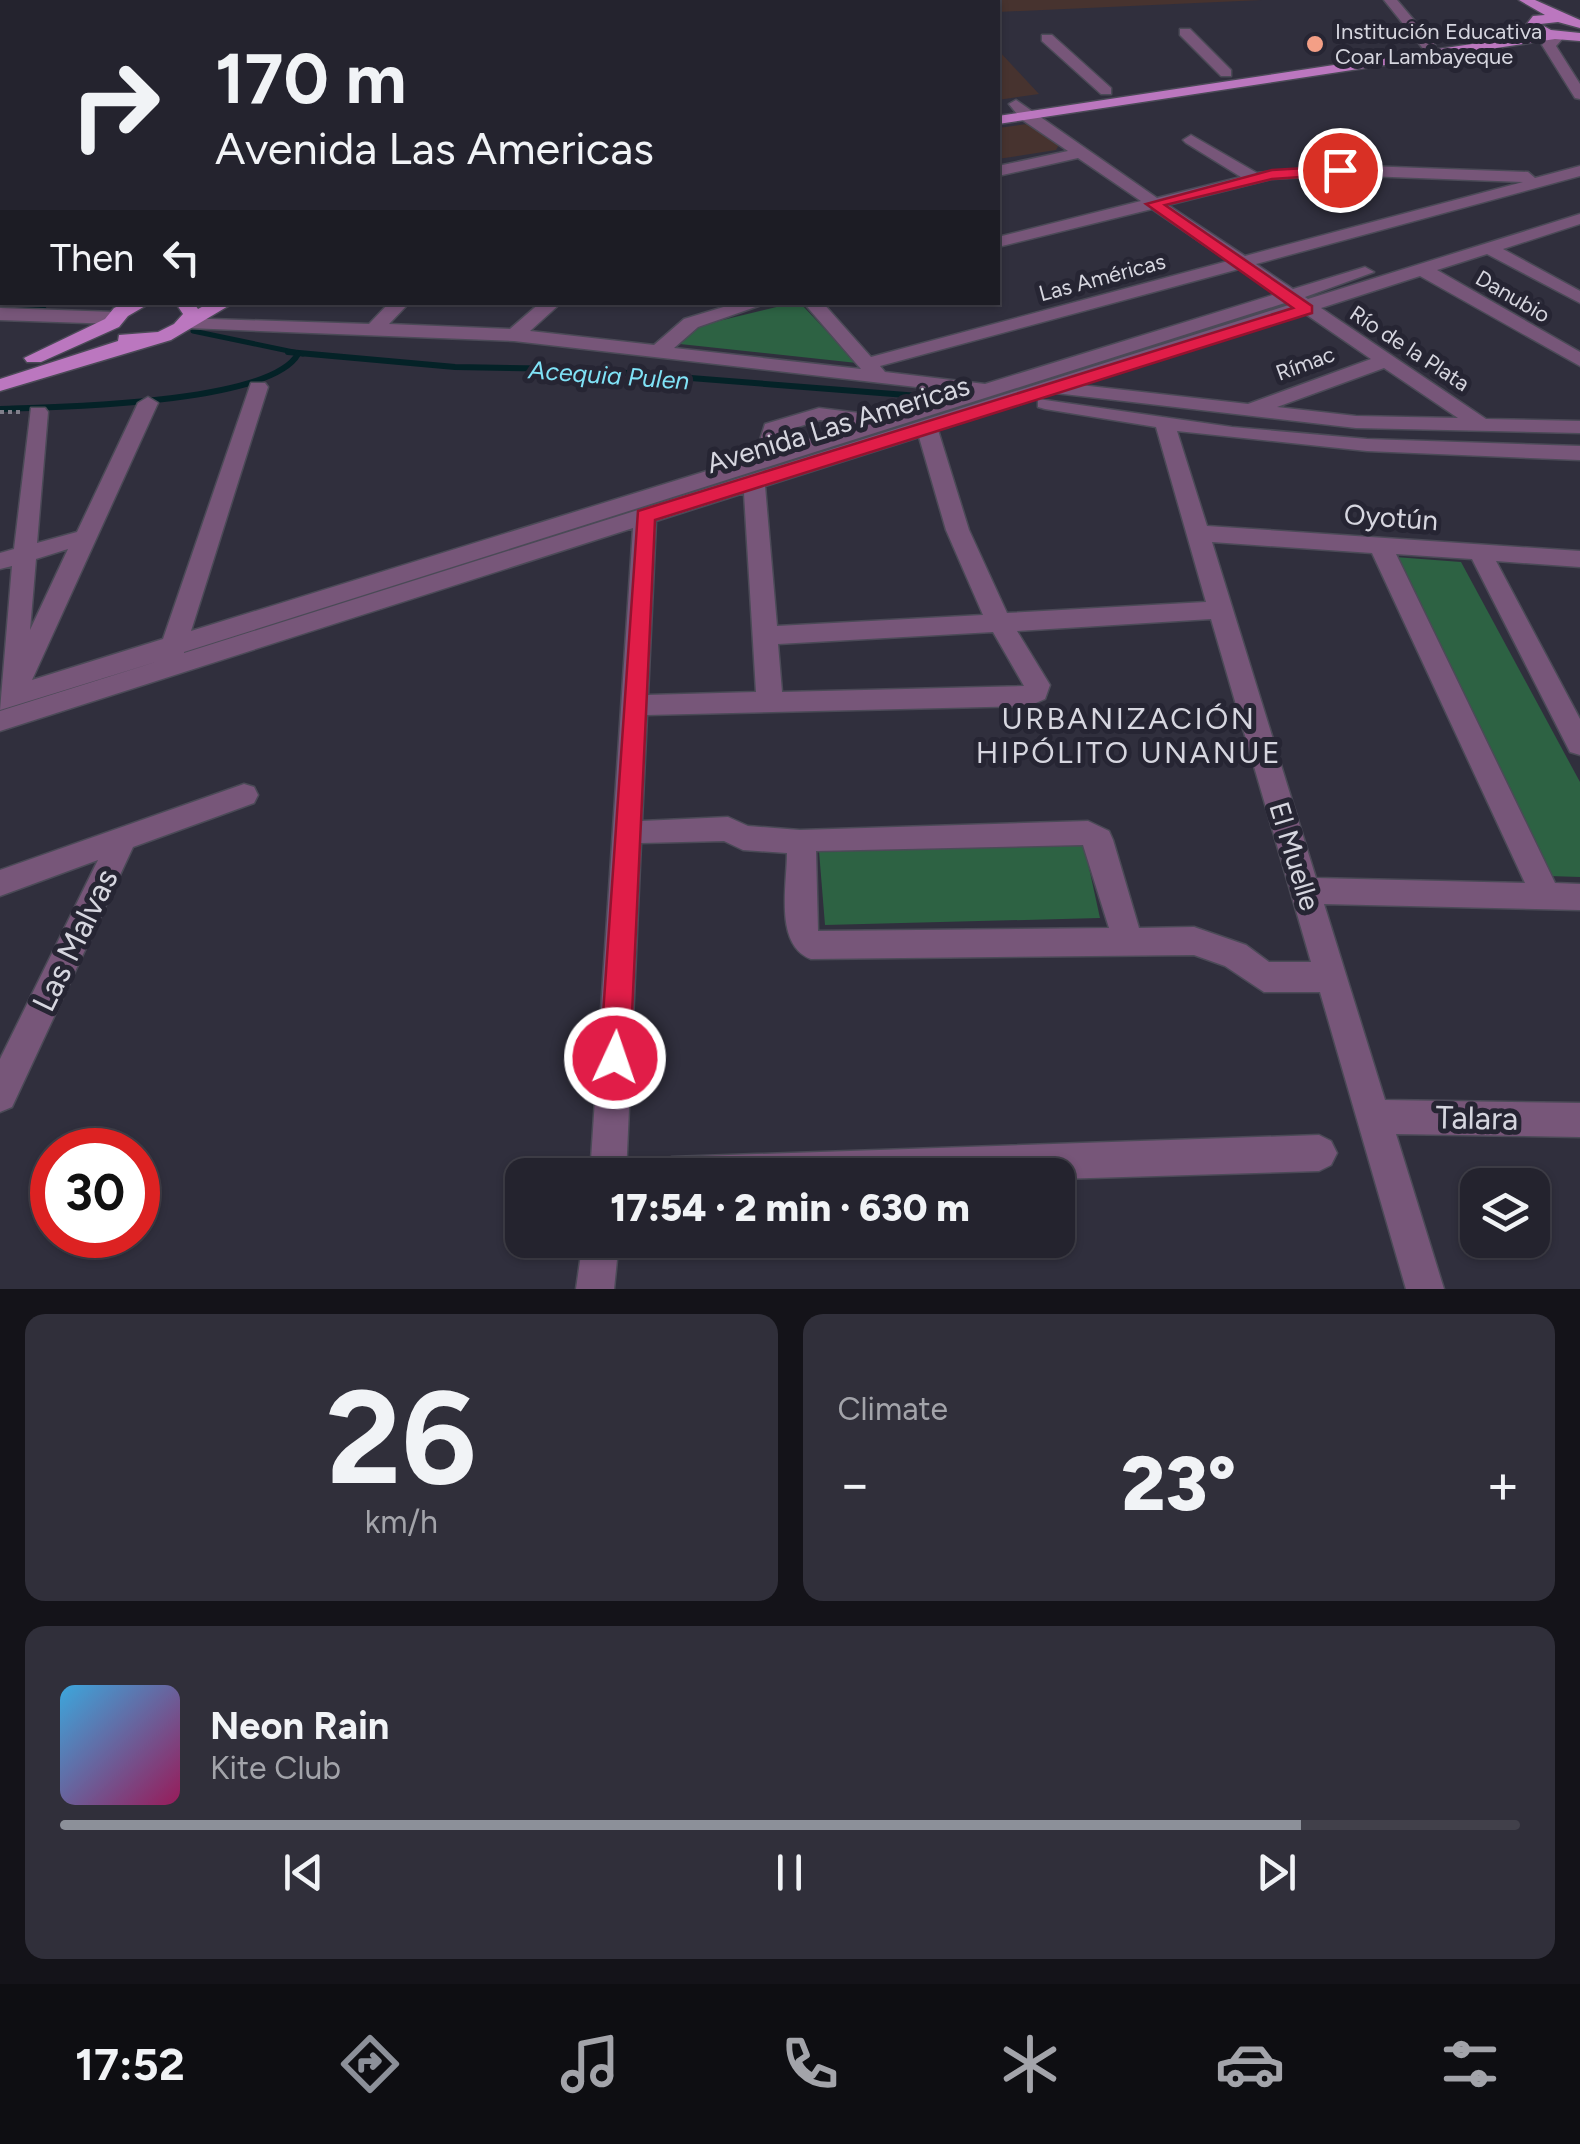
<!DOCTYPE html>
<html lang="en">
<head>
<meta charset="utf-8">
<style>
	:root { --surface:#24232e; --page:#302f3a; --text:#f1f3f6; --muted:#a3a4aa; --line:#41404a; --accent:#8c9099 }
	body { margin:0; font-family:Figtree,sans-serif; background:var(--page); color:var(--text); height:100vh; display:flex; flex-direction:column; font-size:38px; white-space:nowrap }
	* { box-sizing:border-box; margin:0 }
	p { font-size:32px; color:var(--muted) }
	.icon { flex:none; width:55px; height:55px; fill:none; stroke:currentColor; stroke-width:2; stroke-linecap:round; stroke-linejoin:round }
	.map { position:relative; height:1289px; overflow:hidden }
	.panel { display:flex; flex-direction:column; gap:25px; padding:25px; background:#141319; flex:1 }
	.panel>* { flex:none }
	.banner { position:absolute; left:0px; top:0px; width:1000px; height:305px; box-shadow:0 2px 8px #0004,0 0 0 2px var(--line); background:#24232e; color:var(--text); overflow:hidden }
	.tools { position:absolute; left:1460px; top:1168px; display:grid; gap:20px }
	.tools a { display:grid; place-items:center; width:90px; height:90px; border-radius:20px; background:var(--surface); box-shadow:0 2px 8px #0004,0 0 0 2px var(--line); font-size:50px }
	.speed { position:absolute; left:30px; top:1128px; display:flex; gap:20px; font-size:50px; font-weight:700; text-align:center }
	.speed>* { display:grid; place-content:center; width:130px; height:130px; border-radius:50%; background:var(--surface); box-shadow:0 2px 8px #0004,0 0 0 2px var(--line); line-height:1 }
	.speed .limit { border:15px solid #d22; background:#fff; color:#111 }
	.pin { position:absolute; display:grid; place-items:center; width:85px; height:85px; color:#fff; margin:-42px; border:5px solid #fff; border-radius:50%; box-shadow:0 2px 10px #0007 }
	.me { position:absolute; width:110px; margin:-55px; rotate:3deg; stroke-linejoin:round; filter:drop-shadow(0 0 8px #0008) }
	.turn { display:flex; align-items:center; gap:35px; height:210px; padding:0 50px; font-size:45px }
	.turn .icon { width:130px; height:130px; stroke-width:2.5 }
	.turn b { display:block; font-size:70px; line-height:85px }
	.then { display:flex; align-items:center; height:95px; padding:0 50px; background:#0003; gap:20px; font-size:38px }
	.big { font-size:75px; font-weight:800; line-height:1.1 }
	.panel .tile { flex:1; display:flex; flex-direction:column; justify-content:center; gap:15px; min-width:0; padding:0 35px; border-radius:20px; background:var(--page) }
	.panel .dial { align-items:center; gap:0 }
	.dial b { font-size:130px; line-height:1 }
	.song { display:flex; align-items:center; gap:30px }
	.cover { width:120px; height:120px; border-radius:15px; background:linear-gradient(135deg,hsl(200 70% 55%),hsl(330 70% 35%)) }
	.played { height:10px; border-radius:5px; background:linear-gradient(90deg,var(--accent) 85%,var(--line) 85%) }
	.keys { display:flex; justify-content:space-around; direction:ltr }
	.heat { display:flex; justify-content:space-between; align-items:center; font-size:55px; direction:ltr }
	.panel .tiles { flex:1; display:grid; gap:25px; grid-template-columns:1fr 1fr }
	.tile:last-child { grid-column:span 2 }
	.trip { position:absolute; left:505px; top:1158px; width:570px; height:100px; border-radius:20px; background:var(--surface); box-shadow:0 2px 8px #0004,0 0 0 2px var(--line); font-weight:800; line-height:100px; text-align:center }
	.tabs { display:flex; height:160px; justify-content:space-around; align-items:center; background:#0e0e12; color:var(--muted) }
	.tabs .icon { width:70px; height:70px }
	.tabs .current { color:var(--accent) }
	.tabs b { font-size:45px; color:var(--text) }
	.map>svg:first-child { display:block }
	.industrial { fill:#47332f }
	.green { fill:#2d6243 }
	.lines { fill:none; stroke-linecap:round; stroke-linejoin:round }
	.stream-far1 { stroke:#042227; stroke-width:5 }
	.stream { stroke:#042227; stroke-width:6 }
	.minor-casing { stroke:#4b4a57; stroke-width:3 }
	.major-casing { stroke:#4b4a57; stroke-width:3 }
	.path-far1 { stroke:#807f8b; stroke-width:2.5; stroke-dasharray:2.5 2.5; stroke-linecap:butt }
	.path { stroke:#807f8b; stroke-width:4; stroke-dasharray:4 4; stroke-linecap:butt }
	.minor { fill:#775679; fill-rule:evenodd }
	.major { fill:#bb77bf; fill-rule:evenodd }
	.route { fill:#e11d48; stroke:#92132f; stroke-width:2.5 }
	.poi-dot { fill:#f39f86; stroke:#262533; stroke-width:4 }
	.labels { text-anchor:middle; stroke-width:10; stroke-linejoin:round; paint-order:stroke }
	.far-poi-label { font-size:22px; fill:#d6d6df; stroke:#262533; text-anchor:start }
	.far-street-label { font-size:22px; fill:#d6d6df; stroke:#262533 }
	.far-water-label { font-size:25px; font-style:italic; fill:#80e3f7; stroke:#262533 }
	.street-label { font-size:28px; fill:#d6d6df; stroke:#262533 }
	.neighbourhood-label { font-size:30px; letter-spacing:2.5px; fill:#d6d6df; stroke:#262533 }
	.near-street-label { font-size:32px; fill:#d6d6df; stroke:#262533 }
</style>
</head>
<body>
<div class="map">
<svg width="1580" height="1289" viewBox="0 0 1580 1289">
	<rect width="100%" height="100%" fill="#302f3d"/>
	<!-- industrial -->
	<g class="industrial">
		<path d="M165,0h1097l-264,12v-10h-835z"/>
		<path d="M998,50l41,44 -41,6z"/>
		<path d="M1027,124l32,21 -3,5 -58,9v-31z"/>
	</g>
	<!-- green -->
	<g class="green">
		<path d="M793,303h7l57,60 -177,-19 22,-19z"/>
		<path d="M1395,557l66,5 119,220v95l-31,-1z"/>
		<path d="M1084,845l16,73 -275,7 -6,-74z"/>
	</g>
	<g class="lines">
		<!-- stream-far1 -->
		<g class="stream-far1">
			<path d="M0,306l44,3"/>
			<path d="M193,331l110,23"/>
		</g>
		<!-- stream -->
		<g class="stream">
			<path d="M288,352l167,15 121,2 343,27"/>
			<path d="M0,409c58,-2 270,-5 298,-55"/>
		</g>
		<defs>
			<g id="minor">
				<path d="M0,0h11l-11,8z"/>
				<path d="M1384,0h13l38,45v6h-10z"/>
				<path d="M1180,29h10l41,41v6h-10l-41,-41z"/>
				<path d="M1553,33l12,3 -9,10 24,38v15l-5,-1 -33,-53z"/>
				<path d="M1042,35h10l59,53v6h-10l-59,-53z"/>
				<path d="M1016,100l141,98 84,-21 -55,-34 -3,-3 8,-5 66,38 83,-8 188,7 7,6 45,-12v10l-324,88 37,25 72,-22 9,5 -69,25 3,2 272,-85v10l-77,25 77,42v12l-93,-49 -50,16 143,82v14l-160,-90 -99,32 165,111 94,2v12l-224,-5 -301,-35 -117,37 31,100 38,83 199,-11 -50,-175 -111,-18 -7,-2v-8l194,28 135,12 213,7v14l-213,-9 -190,-20 30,95 373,25v16l-84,-6 84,158v36l-10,-3 -98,-193 -76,-5 159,329 25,1v26l-256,-6 61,196 195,3v34l-184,-3 48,155h-38l-86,-297h-56l-39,-26 -31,-11 -383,4c-37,-14 -24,-73 -24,-106l-44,-3 -19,-9 -83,2 -15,332h-36l43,-647 -633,203v-20l159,-50 -159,49 12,-144 -12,3v-16l14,-4 17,-141h14l3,4 -11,131 40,-11 61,-129 10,-6 10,6 -126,277 131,-41 88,-256h14l3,4 -77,244 564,-175 10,-32 54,-16 64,8 77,-24 -446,-51 -326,-13 -9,-6 2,-4 188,6 21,-22h20l-21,22 121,5 31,-27h21l-32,29 124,14 30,-26 56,-17h30l-72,25 -24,21 187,21 -58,-67h19l49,55 357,-96 -76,-52 -154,38v-10l143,-36 -63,-43 -80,18v-10l70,-15 -47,-32 -12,-15zM1340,175l183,7 -278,74 -77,-51 103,-26zM1239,269l37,25 -291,90 -100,-12 -5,-6zM1288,302l4,2 -1108,349v-1zM1304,313l67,46 -123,45 -168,-19zM1384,368l74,50 -102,-2 -79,-9zM820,420l38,4 -80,25 4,-17zM919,437l27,93 37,85 -206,11 -12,-140zM744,493l12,199 -108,3 8,-174zM1212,542l160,11 153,330 -209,-5zM68,549l-38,81 6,-71zM1211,619l100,343h-42l-23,-17 -52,-18 -55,1 -26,-88 -4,-9 -21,-10 -288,9 -52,-4 -20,-9 -86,4 5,-106 382,-9 16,-7 5,-14 -33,-54zM993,632l31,54 -242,6 -4,-48zM1083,845l26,83 -291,3 -2,-80z"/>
				<rect x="0" y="104" width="2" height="8"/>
				<path d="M2,145v12l-2,1v-12z"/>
				<path d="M0,308l115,4 9,6 -9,6 -115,-4z"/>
				<path d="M244,784l10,3 4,8 -4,8 -121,44 -121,260 -12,5v-53l98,-199 -98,36v-26z"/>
				<path d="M1319,1135l12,6 6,12 -6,12 -12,6 -261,8v-4h-404l5,-13 13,-5z"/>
				<path d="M583,1240h36l-5,49h-38z"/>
			</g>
			<g id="major">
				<path d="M1519,0h16l45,20v8l-22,-6 -18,2 11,6 29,3v8l-25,-2 -557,85v-8l540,-82 -12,-9 7,-9 12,-1z"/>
				<path d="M127,302h25l-24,14 -9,11 -78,35h-14l-3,-4 81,-39 9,-11z"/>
				<path d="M175,302h18l5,7 13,-7h24l-64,38 -171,51v-12l118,-38 1,-6 39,-3 16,-8 9,-10z"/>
			</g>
		</defs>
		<!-- minor casing -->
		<use href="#minor" class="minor-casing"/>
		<!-- major casing -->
		<use href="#major" class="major-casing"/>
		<!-- path-far1 -->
		<path class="path-far1" d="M939,2l55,-2"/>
		<!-- path -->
		<path class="path" d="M0,412h20"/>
		<!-- minor -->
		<use href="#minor" class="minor"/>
		<!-- major -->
		<use href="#major" class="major"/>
	</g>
	<!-- route -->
	<path class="route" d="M1340,166l5,1v7l-73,5 -107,26 147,101v7l-657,207 -25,538 -4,10 -11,4 -11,-4 -4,-10 38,-547 655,-203 -147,-104 126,-34z"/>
	<!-- markers -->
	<circle class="poi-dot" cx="1315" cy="44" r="10"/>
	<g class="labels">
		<!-- far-poi labels -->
		<g class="far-poi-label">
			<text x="1335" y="39">Institución Educativa<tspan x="1335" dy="25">Coar Lambayeque</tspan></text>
		</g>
		<!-- far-street labels -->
		<g class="far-street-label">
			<text transform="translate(1102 277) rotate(-15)" y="8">Las Américas</text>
			<text transform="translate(1513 296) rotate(30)" y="8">Danubio</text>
			<text transform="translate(1410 348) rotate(33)" y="8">Río de la Plata</text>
			<text transform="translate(1305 363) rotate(-20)" y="8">Rímac</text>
		</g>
		<!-- far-water labels -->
		<g class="far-water-label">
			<text transform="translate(609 375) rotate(4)" y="9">Acequia Pulen</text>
		</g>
		<!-- street labels -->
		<g class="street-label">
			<text transform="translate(838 424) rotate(-17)" y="10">Avenida Las Americas</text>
			<text transform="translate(1391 517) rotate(4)" y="10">Oyotún</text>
			<text transform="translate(1295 856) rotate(73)" y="10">El Muelle</text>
		</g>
		<!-- neighbourhood labels -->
		<g class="neighbourhood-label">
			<text x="1129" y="729">URBANIZACIÓN<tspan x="1129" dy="34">HIPÓLITO UNANUE</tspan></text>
		</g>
		<!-- near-street labels -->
		<g class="near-street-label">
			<text transform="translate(75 940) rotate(-64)" y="11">Las Malvas</text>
			<text transform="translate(1477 1118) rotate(1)" y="11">Talara</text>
		</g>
	</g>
</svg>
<div class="tools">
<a><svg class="icon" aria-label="layers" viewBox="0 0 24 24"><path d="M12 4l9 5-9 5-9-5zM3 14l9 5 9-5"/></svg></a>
</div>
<div class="speed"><div class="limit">30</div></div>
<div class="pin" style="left:1340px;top:170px;background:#d93025"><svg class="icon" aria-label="arrive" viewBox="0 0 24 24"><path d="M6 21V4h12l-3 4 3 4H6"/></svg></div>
<svg class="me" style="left:615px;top:1058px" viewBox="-20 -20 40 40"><circle r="17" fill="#e11d48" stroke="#fff" stroke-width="3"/><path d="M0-11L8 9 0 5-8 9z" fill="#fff"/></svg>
<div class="trip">17:54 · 2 min · 630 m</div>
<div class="banner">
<div class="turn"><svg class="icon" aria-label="right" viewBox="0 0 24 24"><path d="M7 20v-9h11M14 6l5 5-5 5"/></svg><div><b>170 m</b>Avenida Las Americas</div></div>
<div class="then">Then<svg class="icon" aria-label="left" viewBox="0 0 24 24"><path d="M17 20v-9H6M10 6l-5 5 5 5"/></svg></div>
</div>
</div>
<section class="panel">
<div class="tiles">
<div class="tile dial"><b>26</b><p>km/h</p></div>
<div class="tile"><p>Climate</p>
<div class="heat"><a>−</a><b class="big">23°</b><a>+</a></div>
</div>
<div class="tile">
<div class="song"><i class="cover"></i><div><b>Neon Rain</b><p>Kite Club</p></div></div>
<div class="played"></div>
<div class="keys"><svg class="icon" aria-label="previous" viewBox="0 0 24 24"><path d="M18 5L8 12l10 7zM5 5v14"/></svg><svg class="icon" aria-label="pause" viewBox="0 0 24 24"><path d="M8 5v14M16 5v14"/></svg><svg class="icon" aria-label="next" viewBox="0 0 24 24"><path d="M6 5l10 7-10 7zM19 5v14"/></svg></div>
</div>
</div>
</section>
<nav class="tabs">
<b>17:52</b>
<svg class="icon current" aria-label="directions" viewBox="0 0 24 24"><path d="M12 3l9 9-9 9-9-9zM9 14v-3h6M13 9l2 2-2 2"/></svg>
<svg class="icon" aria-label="music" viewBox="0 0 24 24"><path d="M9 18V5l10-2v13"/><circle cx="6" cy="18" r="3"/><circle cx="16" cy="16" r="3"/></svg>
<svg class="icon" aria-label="phone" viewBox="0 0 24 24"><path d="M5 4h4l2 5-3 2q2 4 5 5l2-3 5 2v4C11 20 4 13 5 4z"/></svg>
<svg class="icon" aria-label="climate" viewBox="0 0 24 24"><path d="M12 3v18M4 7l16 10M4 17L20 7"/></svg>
<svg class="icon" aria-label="car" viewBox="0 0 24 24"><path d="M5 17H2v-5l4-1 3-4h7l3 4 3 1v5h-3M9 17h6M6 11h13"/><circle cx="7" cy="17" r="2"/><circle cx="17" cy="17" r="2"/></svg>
<svg class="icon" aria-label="filters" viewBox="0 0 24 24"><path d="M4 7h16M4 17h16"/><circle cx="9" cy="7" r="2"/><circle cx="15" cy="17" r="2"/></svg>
</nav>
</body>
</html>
